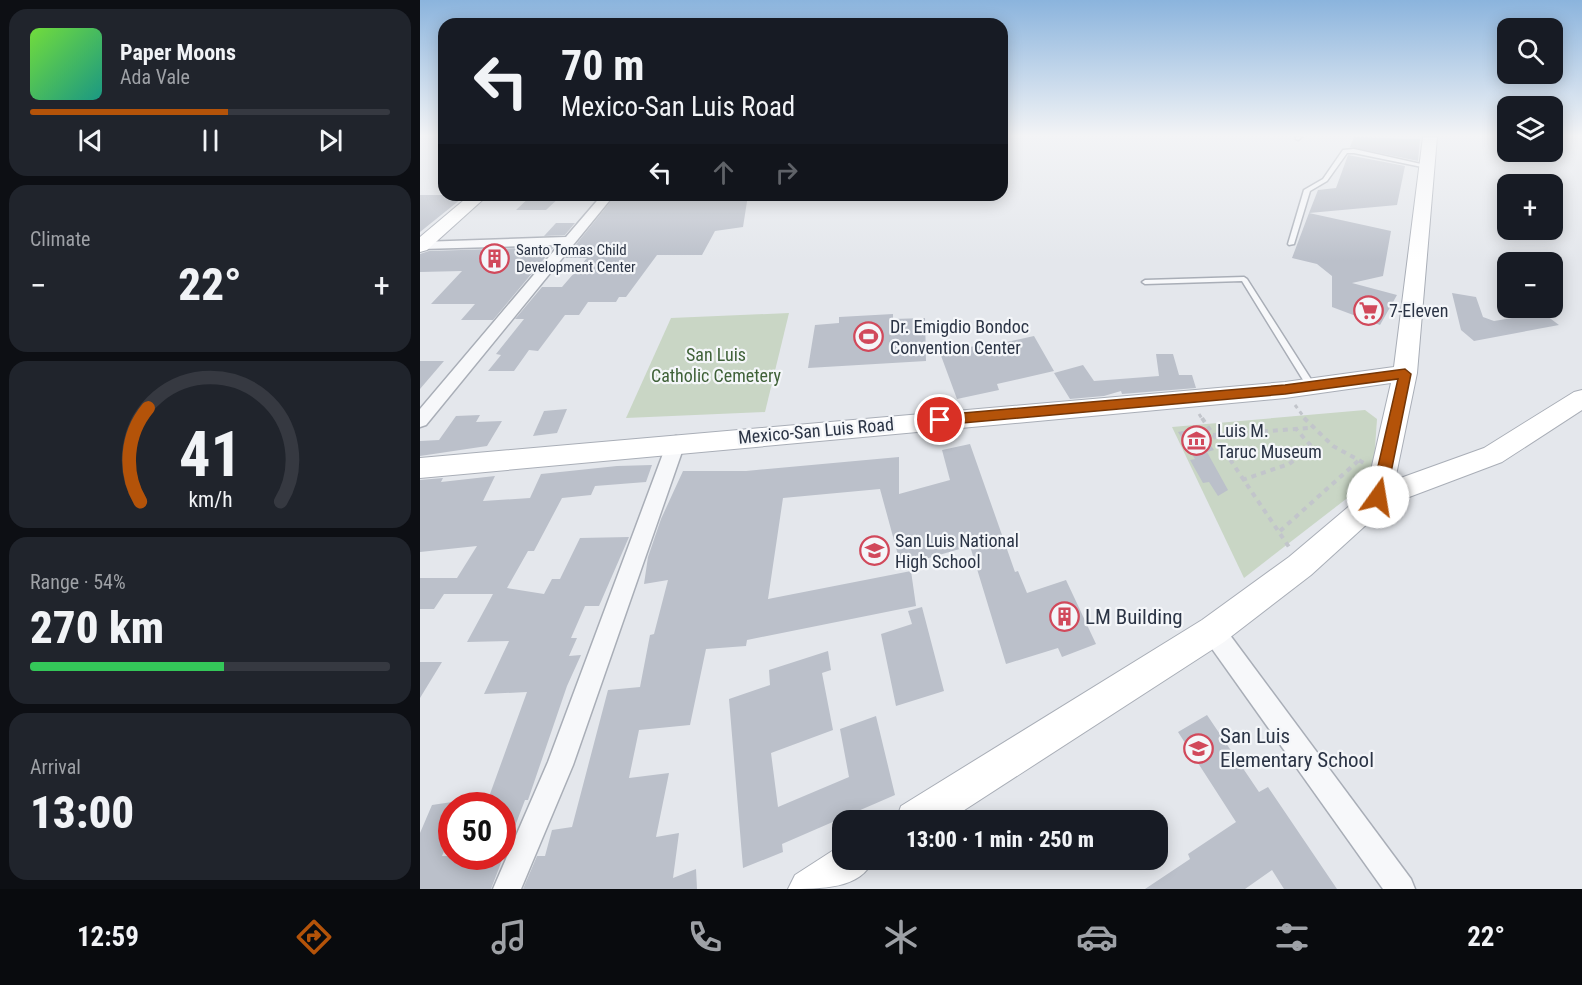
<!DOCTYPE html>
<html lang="en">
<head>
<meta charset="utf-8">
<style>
	:root { --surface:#171b24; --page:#20242c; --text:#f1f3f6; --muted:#9ea1a6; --line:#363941; --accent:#b45309 }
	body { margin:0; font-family:"Roboto Condensed",sans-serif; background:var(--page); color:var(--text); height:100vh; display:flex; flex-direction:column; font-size:22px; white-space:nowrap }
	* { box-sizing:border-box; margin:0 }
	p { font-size:20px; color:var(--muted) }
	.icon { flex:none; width:33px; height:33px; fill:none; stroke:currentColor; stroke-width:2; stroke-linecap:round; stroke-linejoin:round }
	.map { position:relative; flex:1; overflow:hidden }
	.side { display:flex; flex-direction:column; gap:9px; padding:9px; background:#0d0f14; width:420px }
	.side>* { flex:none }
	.guide { position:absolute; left:18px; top:18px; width:570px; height:183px; border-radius:18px; box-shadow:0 3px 15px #0003; background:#171b24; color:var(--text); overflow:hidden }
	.tools { position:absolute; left:1077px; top:18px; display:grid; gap:12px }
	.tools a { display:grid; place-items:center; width:66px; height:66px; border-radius:12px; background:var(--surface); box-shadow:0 3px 15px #0003; font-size:30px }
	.speed { position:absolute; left:18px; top:792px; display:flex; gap:12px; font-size:30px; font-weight:700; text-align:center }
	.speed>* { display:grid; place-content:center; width:78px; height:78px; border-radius:50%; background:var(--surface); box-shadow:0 3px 15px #0003; line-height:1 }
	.speed .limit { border:9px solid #d22; background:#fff; color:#111 }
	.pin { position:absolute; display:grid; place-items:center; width:51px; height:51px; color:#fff; margin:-26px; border:3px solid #fff; border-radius:50%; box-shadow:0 2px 6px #0007 }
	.me { position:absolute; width:66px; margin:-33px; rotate:13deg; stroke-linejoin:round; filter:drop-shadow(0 0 4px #0008) }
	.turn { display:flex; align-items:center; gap:21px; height:126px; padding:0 24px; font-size:27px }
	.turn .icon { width:78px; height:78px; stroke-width:2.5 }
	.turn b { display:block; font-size:42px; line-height:51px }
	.lanes { display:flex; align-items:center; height:57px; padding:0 24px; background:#0003; justify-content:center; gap:30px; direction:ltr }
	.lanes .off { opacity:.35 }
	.big { font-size:45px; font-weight:800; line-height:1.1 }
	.side .card { flex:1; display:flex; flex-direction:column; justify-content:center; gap:9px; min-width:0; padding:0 21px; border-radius:18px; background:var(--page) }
	.side .dial { align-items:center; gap:0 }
	.dial svg { height:156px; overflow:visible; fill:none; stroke:var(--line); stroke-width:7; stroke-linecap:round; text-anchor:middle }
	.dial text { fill:var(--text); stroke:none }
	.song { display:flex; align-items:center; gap:18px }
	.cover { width:72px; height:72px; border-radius:9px; background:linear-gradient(135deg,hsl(100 70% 55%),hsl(170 70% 35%)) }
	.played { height:6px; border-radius:3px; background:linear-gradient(90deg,var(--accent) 55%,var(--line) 55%) }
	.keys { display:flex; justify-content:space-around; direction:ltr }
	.heat { display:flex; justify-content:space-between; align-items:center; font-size:33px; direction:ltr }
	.charge { height:9px; border-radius:4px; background:linear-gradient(90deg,#34c759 54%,var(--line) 0) }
	.trip { position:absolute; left:412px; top:810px; width:336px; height:60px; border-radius:18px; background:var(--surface); box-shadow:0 3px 15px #0003; font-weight:800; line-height:60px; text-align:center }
	.menu { display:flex; height:96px; justify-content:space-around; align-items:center; background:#090b0e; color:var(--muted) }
	.menu .icon { width:42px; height:42px }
	.menu .current { color:var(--accent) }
	.menu b { font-size:27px; color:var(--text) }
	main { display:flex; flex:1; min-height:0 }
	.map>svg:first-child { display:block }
	.green { fill:#c9d6c5 }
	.building { fill:#bbc0ca }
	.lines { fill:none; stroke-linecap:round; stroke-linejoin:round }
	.lane-casing { stroke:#a9aeb7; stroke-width:3 }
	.street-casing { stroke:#a9aeb7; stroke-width:3 }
	.secondary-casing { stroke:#a9aeb7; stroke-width:2 }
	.path-far1 { stroke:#c2c5cb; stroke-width:3; stroke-dasharray:4 4; stroke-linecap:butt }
	.path { stroke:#c2c5cb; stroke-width:4; stroke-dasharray:5 5; stroke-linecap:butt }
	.lane { fill:#f7f8fa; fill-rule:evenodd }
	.street { fill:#f7f8fa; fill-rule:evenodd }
	.secondary { fill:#fff; fill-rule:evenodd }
	.route { fill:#b45309; stroke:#753606; stroke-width:1.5 }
	.labels { text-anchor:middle; stroke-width:4.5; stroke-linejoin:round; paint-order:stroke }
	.far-poi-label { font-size:15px; fill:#2b3445; stroke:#f4f6f9; text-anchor:start }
	.poi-label { font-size:18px; fill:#2b3445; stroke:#f4f6f9; text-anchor:start }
	.park-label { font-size:18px; fill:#3f6138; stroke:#f4f6f9 }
	.street-label { font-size:18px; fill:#2b3445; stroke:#f4f6f9 }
	.near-poi-label { font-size:21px; fill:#2b3445; stroke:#f4f6f9; text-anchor:start }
</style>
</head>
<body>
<main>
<section class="side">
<div class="card">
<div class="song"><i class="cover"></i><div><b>Paper Moons</b><p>Ada Vale</p></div></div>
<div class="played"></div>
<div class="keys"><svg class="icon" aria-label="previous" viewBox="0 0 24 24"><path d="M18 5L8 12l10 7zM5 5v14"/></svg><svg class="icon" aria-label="pause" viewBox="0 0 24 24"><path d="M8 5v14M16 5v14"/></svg><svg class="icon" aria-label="next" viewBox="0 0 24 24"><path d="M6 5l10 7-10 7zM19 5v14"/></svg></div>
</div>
<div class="card"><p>Climate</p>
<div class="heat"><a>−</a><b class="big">22°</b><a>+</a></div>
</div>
<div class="card dial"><svg viewBox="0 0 100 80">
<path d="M14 69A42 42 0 1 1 86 69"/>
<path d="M14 69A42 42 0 0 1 18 21" stroke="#b45309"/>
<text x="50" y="56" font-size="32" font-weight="700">41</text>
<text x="50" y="72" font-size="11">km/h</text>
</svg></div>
<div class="card"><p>Range · 54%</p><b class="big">270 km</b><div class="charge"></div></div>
<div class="card"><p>Arrival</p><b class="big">13:00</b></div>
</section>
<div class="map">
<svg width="1162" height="889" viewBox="0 0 1162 889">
	<rect width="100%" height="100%" fill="#e4e7ec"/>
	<!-- green -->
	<g class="green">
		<path d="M369,313l-24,99 -139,6 45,-100z"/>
		<path d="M945,410l12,9 -3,44 -6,19 -124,96 -72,-151z"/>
	</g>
	<!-- building -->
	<g class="building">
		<path d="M934,137l66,2 -2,22 -68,-14z"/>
		<path d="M928,155l57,11 -8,39 -88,8 9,-23 18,-2z"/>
		<path d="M0,195h46l-46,37z"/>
		<path d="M112,195h30l-16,15h-30z"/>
		<path d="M196,195h132l-5,32 -28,4 -13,24h-45l-31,42h-7l-3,5h-28l-9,13h-14l-27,36 -9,-1 -15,21h-26l13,-16 -5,-1 28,-35h-9l27,-32h20l25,-29h-22z"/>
		<path d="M889,213l82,18 -8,45 -31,7 45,12 -17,30 -48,-18v-31l-15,-12 -25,-6z"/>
		<path d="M136,223h19l-10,12 -21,1z"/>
		<path d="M134,247l-61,73h-32l14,-16h-44l31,-33 -42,1v-18l9,-3z"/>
		<path d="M1032,293l24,4 7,20 11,4 49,-8 16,12 -85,16 -13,-11z"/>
		<path d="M473,314v5l32,-1 1,43 -118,7 7,-43 24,-2v-6z"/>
		<path d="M614,336l20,35 -57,13 2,6 -42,9 -17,-46 40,-8 1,3z"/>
		<path d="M736,354h17l6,21h13l4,13 -74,6 -1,-3 -17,5 -34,3 -16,-26 29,-8 11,16 65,-5z"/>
		<path d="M0,361h24l-24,28z"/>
		<path d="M147,409l-10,24 -24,3 11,-25z"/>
		<path d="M60,415l-4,7 26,-1 -15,25 -67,10v-15l19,-1 17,-24z"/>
		<path d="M779,428l15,22 -7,2 21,38 -10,6 -9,-14 -6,1 -13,-23 5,-1 -17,-27z"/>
		<path d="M550,444l45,128 3,-1 9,22 39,-13 30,64 -34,13 -4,-9 -52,16 -36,-118 -69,20 -21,-77 -97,9 -15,101 143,-28 5,35 -169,34 -1,6 -40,3 -16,76 -51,5 -10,48 40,-5 -13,64 23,-4 -6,45 23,-9 1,20h-174l14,-33h8l7,-26 20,-3 36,-137 32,-3 10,-52 4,-1 14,-54 -24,4 4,-27 13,-38 22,-48h63l153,-14v37l51,-14 -8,-30z"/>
		<path d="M232,465l-6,17 -51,4 -4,9 -29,3 -28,53h-6l-21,37 37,6 8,-15h8l20,-41 49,-1 -30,69h-14l-14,32h6l-8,18 12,-1 -14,31 -39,114h-3l-34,89h-71v-56l12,-28 20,-3v30l-10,24h60v-53l-16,2 41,-113 -43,2 25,-53 -42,1 26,-48h-49l-10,15h-14v-31h37l20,-32 -57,6v-72l23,-2 -2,4 54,-6 -12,25 47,-3 11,-24 76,-8z"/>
		<path d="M502,607l22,84 -48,15 -15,-72 31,-10 -4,-13z"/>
		<path d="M408,651l3,19 -9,3 11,57 -62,23 7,54 71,-30 -9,-48 36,-13 19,79 -113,49 1,8 -40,16 -14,-169 41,-14 -1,-15z"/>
		<path d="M0,662h22l-22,36z"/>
		<path d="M787,715l52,77 9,-5 69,102h-53l-12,-19 -27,19h-100l45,-30 -2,-5 48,-32 -58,-90z"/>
	</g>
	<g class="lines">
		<defs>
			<g id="lane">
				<path d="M876,137h6l-4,3 -2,-1z"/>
				<path d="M934,149l76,17 -3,2 -73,-15h-7l-20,28 -17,10 -16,53 -5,1 -1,-1 16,-54 19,-11 20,-29z"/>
				<path d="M824,277l3,2 67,105 1,2 -1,2h-6l-66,-107 -97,3 -3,-2 3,-2z"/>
			</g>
			<g id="street">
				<path d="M182,195h12l-188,230 -6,2v-18l139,-164 -137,4 -2,-7 146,-5z"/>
				<path d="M256,436l6,2 3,5 -112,322 -52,124h-28l55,-127 119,-319 3,-5z"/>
				<path d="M793,620l8,3 190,256 4,10h-32l-178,-250 -3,-8 3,-8z"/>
			</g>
			<g id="secondary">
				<path d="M1003,137h14l-20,236 -22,107 89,-32 90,-56 8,-2v20l-80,52 -114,43 -77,70 -87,67 -275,178h-53l5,-14 301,-186 87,-63 77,-65 25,-109 -106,15 -865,80v-20l865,-76 109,-15z"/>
				<path d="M50,195h18l-61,55 -7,2v-15z"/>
				<path d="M423,844v16h30c-12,29 -52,29 -85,29l7,-14z"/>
			</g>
		</defs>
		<!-- lane casing -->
		<use href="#lane" class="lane-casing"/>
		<!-- street casing -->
		<use href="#street" class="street-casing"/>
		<!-- secondary casing -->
		<use href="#secondary" class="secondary-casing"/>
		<!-- path-far1 -->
		<g class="path-far1">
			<path d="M875,405l11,15"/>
			<path d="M779,414l4,6"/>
		</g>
		<!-- path -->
		<g class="path">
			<path d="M782,418l87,129"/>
			<path d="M884,418l29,28 31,17"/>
			<path d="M793,435l96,-7"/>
			<path d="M822,480l47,-16 23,-17 -16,-18"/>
			<path d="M860,531l78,-70"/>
		</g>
		<!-- lane -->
		<use href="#lane" class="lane"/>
		<!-- street -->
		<use href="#street" class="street"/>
		<!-- secondary -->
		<use href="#secondary" class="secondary"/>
	</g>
	<!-- sky -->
	<linearGradient id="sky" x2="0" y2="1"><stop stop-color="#8bb4dd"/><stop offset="0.52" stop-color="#f3f4f6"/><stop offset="1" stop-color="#f3f4f6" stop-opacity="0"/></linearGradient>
	<rect width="1162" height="261" fill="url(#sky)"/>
	<!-- route -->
	<path class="route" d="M985,369l6,5 -25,123 -8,6 -7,-6 27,-118 -113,15 -345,31 -6,-5 6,-5 345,-30z"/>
	<!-- icons -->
	<defs>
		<symbol id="building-ring" viewBox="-11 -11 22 22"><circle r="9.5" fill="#f4f6f9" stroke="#d1495b" stroke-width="1.5"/><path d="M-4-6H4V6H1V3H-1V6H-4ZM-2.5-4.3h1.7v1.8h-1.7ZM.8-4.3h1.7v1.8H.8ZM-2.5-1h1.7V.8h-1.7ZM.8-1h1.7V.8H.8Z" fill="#d1495b"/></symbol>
		<symbol id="supermarket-ring" viewBox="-11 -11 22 22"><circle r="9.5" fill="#f4f6f9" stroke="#d1495b" stroke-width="1.5"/><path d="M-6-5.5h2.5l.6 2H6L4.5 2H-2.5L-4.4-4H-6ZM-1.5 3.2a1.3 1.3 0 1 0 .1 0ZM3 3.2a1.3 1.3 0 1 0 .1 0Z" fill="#d1495b"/></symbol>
		<symbol id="stadium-ring" viewBox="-11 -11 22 22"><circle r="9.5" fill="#f4f6f9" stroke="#d1495b" stroke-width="1.5"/><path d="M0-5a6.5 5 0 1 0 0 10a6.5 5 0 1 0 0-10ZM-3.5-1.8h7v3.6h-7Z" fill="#d1495b"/></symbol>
		<symbol id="museum-ring" viewBox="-11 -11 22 22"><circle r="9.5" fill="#f4f6f9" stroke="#d1495b" stroke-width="1.5"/><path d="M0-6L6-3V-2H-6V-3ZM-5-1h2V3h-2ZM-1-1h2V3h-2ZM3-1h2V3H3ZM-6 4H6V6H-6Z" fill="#d1495b"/></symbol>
		<symbol id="school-ring" viewBox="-11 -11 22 22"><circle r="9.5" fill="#f4f6f9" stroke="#d1495b" stroke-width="1.5"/><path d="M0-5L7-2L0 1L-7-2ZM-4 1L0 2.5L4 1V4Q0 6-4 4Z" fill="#d1495b"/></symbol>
	</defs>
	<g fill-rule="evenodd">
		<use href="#building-ring" x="58" y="242" width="33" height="33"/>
		<use href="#supermarket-ring" x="932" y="294" width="33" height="33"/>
		<use href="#stadium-ring" x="432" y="320" width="33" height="33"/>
		<use href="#museum-ring" x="760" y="424" width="33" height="33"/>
		<use href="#school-ring" x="438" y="534" width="33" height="33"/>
		<use href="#building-ring" x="628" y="600" width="33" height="33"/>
		<use href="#school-ring" x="762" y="732" width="33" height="33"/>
	</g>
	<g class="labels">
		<!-- far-poi labels -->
		<g class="far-poi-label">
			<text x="96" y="255">Santo Tomas Child<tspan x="96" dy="17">Development Center</tspan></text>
		</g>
		<!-- poi labels -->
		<g class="poi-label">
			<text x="969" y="317">7-Eleven</text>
			<text x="470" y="333">Dr. Emigdio Bondoc<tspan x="470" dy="21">Convention Center</tspan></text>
			<text x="797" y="437">Luis M.<tspan x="797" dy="21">Taruc Museum</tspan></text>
			<text x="475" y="547">San Luis National<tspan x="475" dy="21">High School</tspan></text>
		</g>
		<!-- park labels -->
		<g class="park-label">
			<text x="296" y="361">San Luis<tspan x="296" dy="21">Catholic Cemetery</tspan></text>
		</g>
		<!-- street labels -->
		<g class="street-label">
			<text transform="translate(396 431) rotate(-5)" y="6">Mexico-San Luis Road</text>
		</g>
		<!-- near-poi labels -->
		<g class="near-poi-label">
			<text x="665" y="624">LM Building</text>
			<text x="800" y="743">San Luis<tspan x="800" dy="24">Elementary School</tspan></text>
		</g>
	</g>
</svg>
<div class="tools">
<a><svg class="icon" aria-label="search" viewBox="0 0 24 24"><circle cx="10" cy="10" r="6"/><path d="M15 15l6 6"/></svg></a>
<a><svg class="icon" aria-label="layers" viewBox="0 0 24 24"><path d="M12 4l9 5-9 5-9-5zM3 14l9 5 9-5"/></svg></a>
<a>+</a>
<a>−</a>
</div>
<div class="speed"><div class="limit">50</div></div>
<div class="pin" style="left:520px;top:420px;background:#d93025"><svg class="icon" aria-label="arrive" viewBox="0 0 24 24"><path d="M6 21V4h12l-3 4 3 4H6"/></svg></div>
<svg class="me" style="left:958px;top:497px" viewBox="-20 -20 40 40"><circle r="19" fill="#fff"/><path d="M0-13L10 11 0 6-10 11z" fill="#b45309"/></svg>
<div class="trip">13:00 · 1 min · 250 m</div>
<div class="guide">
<div class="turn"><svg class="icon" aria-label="left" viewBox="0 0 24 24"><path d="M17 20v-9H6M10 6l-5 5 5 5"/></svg><div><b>70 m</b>Mexico-San Luis Road</div></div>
<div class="lanes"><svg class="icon" aria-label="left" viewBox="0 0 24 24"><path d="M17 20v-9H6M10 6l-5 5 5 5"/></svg><svg class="icon off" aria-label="ahead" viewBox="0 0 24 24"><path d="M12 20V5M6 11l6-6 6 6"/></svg><svg class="icon off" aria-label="right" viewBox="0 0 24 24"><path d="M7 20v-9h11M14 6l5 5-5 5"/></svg></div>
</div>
</div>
</main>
<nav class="menu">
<b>12:59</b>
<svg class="icon current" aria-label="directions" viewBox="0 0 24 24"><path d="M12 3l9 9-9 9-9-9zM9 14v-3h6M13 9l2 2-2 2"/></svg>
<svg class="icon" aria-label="music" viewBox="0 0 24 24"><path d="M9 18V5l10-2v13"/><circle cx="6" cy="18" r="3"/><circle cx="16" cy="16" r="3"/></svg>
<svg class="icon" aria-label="phone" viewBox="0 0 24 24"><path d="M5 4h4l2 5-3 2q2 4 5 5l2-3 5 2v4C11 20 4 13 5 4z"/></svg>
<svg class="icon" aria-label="climate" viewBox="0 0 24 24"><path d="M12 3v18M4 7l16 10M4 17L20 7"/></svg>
<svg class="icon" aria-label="car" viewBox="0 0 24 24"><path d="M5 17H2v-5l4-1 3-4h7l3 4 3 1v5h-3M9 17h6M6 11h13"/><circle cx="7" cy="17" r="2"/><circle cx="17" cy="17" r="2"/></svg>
<svg class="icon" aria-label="filters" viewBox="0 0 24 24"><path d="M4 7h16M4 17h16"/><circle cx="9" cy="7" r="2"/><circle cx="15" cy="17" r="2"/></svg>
<b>22°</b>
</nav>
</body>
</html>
